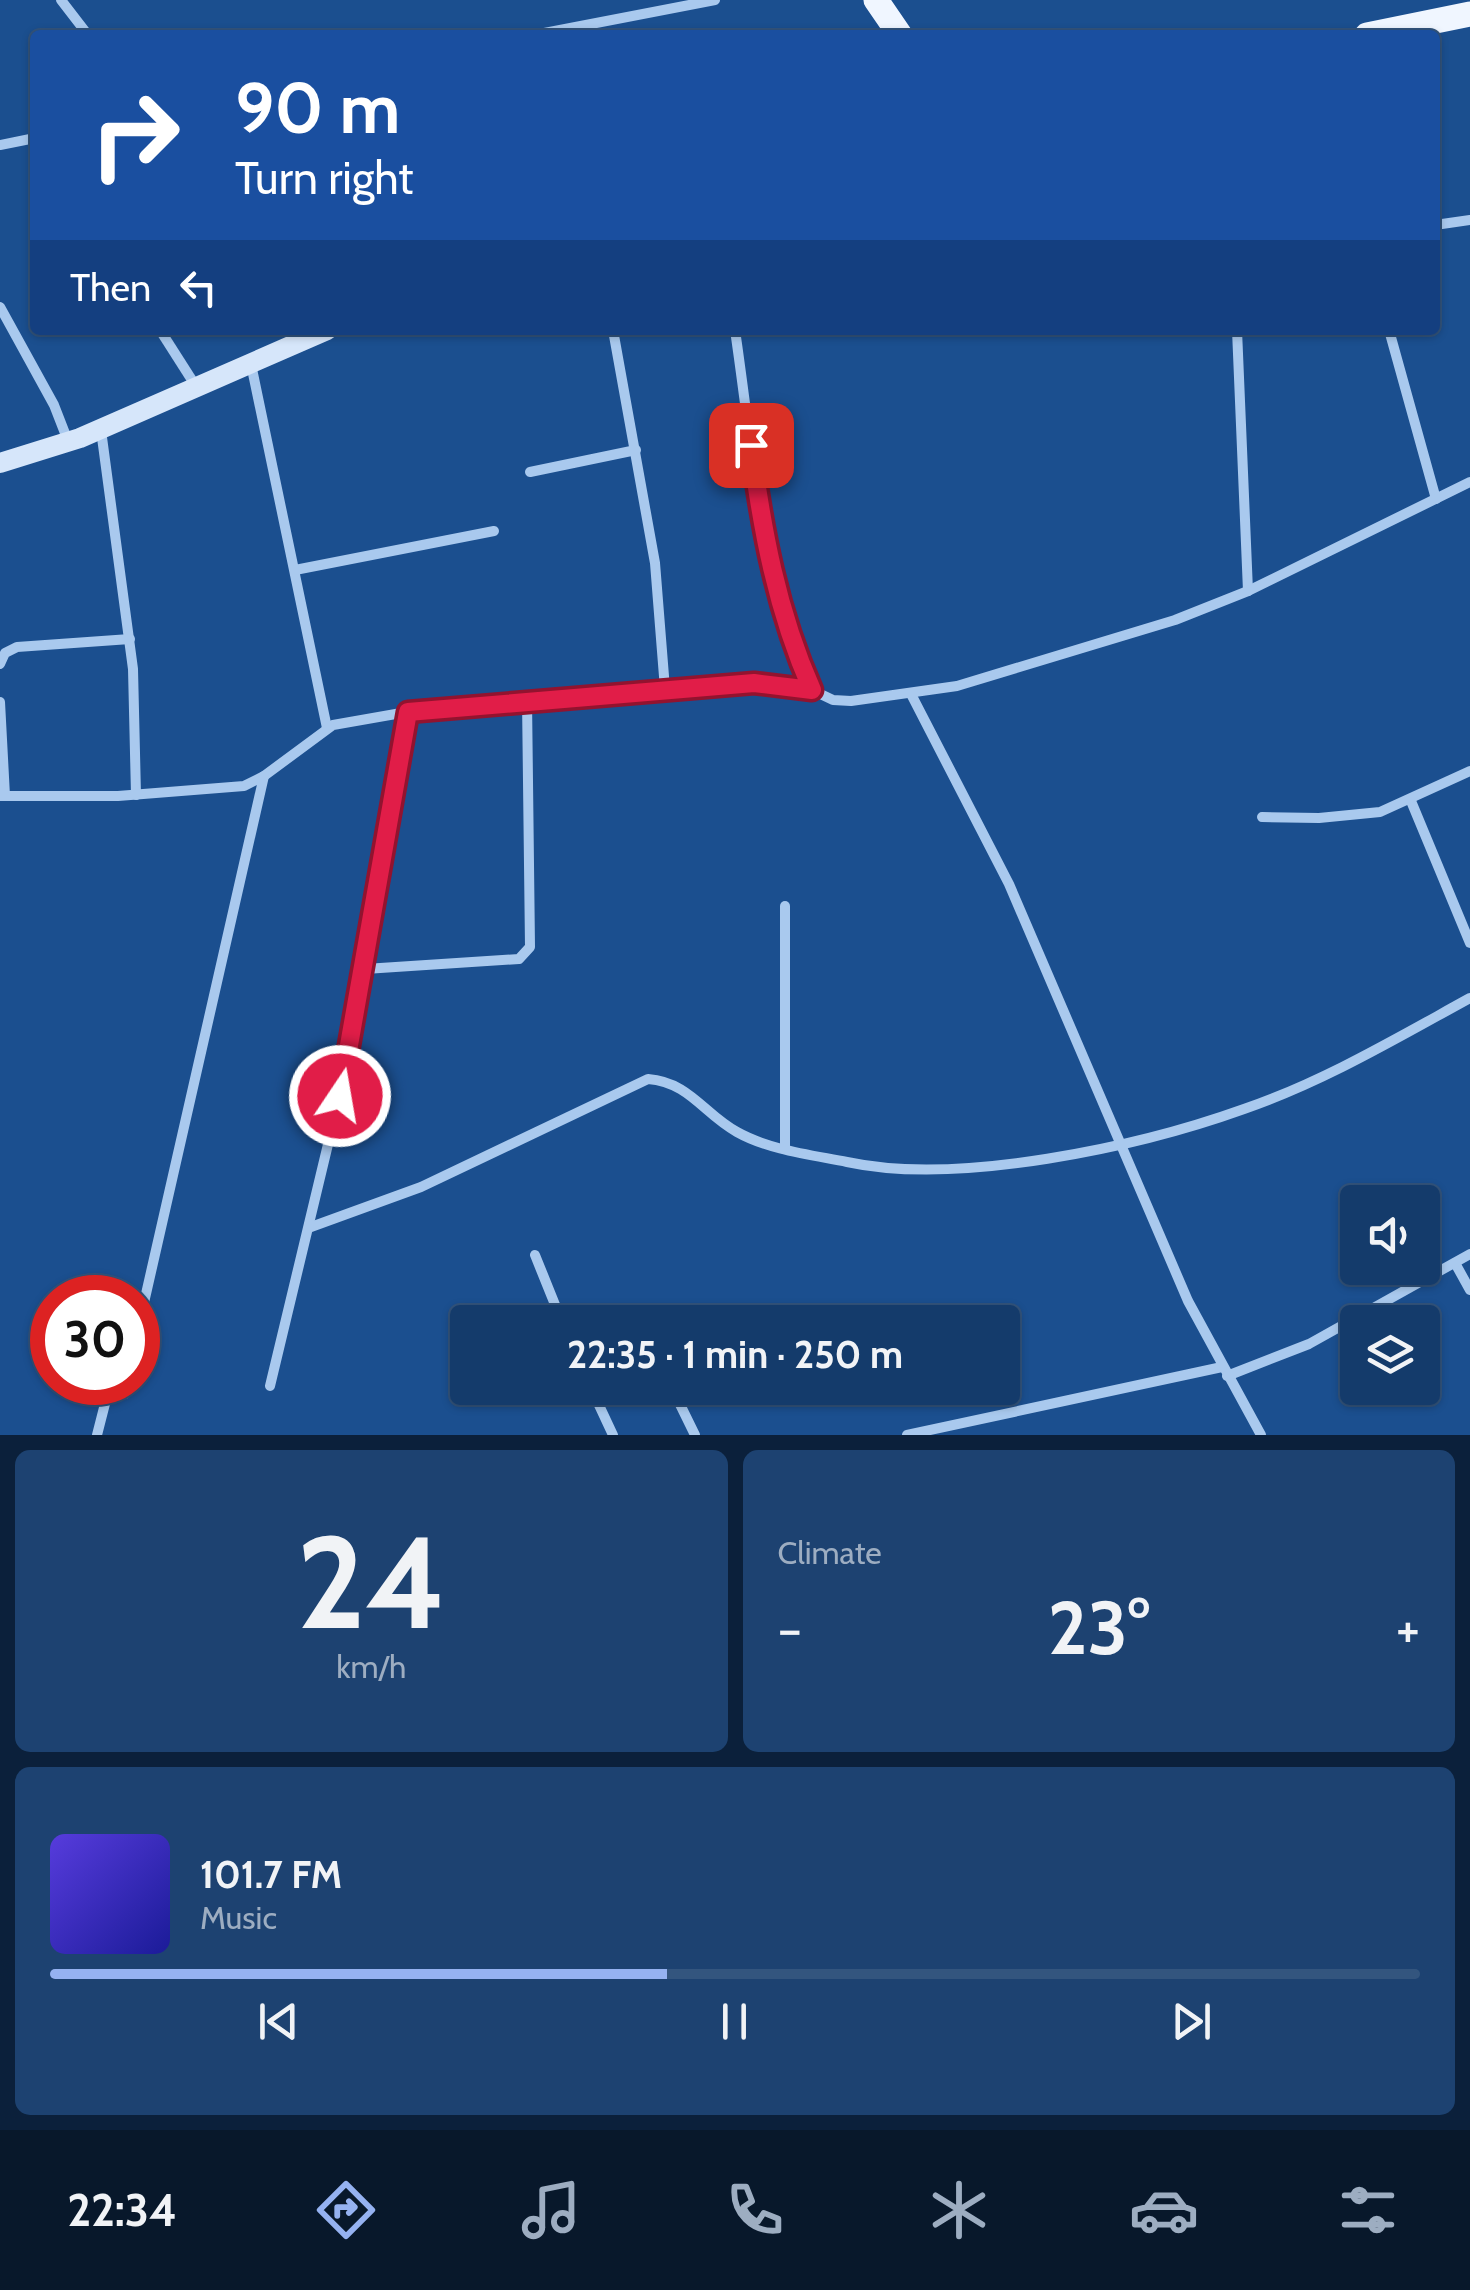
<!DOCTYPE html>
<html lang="en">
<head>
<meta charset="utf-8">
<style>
	:root { --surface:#143b6b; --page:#1d4271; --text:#f1f3f6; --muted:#9dadc1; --line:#33557e; --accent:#95b2f1 }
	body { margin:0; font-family:Cabin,sans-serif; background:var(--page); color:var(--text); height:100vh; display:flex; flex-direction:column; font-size:38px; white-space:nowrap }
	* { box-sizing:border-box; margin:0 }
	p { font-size:32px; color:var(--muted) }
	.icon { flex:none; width:55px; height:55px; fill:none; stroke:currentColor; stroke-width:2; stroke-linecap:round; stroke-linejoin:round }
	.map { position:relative; height:1435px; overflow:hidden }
	.panel { display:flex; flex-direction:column; gap:15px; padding:15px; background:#0b203b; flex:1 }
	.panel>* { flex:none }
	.banner { position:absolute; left:30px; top:30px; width:1410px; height:305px; border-radius:10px; box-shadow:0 2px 8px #0004,0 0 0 2px var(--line); background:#1a4fa0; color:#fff; overflow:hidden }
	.buttons { position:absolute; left:1340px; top:1185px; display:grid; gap:20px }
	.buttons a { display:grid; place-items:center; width:100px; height:100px; border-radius:10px; background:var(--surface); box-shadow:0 2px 8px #0004,0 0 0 2px var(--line); font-size:50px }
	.speed { position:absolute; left:30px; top:1275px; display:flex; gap:20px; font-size:50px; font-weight:700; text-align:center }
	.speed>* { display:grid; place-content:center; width:130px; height:130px; border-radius:50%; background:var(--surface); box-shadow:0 2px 8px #0004,0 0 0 2px var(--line); line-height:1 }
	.speed .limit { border:15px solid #d22; background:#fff; color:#111 }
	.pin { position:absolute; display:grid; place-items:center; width:85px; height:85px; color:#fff; margin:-42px; border-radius:20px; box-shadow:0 5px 15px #0006 }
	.me { position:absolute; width:110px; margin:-55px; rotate:12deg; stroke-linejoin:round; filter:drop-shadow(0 0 8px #0008) }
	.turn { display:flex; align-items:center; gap:35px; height:210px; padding:0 40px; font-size:45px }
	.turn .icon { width:130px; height:130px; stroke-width:2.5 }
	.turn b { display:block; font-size:70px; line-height:85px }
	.then { display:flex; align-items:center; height:95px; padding:0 40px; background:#0003; gap:20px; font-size:38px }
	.big { font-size:75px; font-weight:700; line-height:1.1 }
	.panel .widget { flex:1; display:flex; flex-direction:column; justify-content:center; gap:15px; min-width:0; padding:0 35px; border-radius:15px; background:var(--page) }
	.panel .dial { align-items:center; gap:0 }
	.dial b { font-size:130px; line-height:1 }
	.song { display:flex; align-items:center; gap:30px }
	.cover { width:120px; height:120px; border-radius:15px; background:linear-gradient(135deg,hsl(250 70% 55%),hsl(240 70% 35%)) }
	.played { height:10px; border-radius:5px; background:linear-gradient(90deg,var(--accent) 45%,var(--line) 45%) }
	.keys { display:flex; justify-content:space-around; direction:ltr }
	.heat { display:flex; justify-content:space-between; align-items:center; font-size:55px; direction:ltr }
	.panel .tiles { flex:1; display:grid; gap:15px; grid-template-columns:1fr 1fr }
	.widget:last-child { grid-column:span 2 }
	.trip { position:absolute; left:450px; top:1305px; width:570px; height:100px; border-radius:10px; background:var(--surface); box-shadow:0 2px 8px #0004,0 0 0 2px var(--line); font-weight:700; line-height:100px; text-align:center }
	.tabs { display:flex; height:160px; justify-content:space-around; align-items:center; background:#08182b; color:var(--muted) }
	.tabs .icon { width:70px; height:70px }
	.tabs .current { color:var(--accent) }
	.tabs b { font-size:45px; color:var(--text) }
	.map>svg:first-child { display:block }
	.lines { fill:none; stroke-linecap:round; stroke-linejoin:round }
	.street { stroke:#a9c9ee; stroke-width:10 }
	.secondary { stroke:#d6e6fa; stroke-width:20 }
	.primary { stroke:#f0f6ff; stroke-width:25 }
	.route-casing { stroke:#92132f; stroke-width:25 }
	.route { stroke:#e11d48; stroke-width:18 }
</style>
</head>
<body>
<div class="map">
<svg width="1470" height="1435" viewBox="0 0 1470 1435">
	<rect width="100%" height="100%" fill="#1b4f8f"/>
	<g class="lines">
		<!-- street -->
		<g class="street">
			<path d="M61,0l27,35"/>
			<path d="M534,35l181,-35"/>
			<path d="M0,145l35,-7"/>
			<path d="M1435,225l35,-5"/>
			<path d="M0,307l54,98 14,36"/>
			<path d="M160,330l37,58"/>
			<path d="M613,330l42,233 10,126"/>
			<path d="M735,330c18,123 26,245 77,360"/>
			<path d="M1237,330l11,261"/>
			<path d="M1389,330l47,169"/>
			<path d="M251,364l76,364"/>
			<path d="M101,430l32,239 3,126"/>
			<path d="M530,472l106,-22"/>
			<path d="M295,570l199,-39"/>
			<path d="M0,664l5,-11 12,-6 113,-8"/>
			<path d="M911,694l98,190 179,417 73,134"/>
			<path d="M0,702l5,94"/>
			<path d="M0,796h118l126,-10 20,-10 69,-51 74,-13 347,-29 58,7 21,10 18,1 106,-15 218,-66 73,-29 222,-109"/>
			<path d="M1411,801l59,142"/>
			<path d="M1262,817l57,1 61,-6 90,-41"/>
			<path d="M785,906v242"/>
			<path d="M365,969l154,-10 11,-12 -3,-248"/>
			<path d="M311,1227l110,-40 227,-108c41,3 56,35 89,53 32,18 75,23 110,30 111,24 291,-15 397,-53 79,-27 153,-71 226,-111"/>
			<path d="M535,1255l27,67"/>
			<path d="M1455,1263l15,27"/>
			<path d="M715,1322l7,-3"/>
			<path d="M138,1329l126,-553"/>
			<path d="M1227,1376l82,-32 161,-90"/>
			<path d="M270,1386l78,-325 59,-349"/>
			<path d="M591,1388l22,47"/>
			<path d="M672,1388l23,47"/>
			<path d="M125,1394l2,-12"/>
			<path d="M97,1435l11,-43"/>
			<path d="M907,1435l315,-68"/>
		</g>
		<!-- secondary -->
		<path class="secondary" d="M0,463l80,-25 247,-108"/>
		<!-- primary -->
		<g class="primary">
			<path d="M876,0l24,35"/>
			<path d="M1367,35l103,-21"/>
		</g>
	</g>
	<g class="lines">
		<defs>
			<path id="route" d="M340,1096l68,-384 346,-29 58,7c-35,-79 -50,-160 -61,-245"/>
		</defs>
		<!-- route casing -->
		<use href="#route" class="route-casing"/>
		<!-- route -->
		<use href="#route" class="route"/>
	</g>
</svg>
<div class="buttons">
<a><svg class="icon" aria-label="sound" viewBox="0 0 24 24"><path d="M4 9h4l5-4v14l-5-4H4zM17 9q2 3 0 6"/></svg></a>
<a><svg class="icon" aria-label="layers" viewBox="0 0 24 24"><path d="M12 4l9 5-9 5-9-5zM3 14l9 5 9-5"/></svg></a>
</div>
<div class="speed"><div class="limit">30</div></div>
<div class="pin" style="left:751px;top:445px;background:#d93025"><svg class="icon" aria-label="arrive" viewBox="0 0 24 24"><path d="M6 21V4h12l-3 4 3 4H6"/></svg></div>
<svg class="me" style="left:340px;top:1096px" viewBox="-20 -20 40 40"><circle r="17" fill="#e11d48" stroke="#fff" stroke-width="3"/><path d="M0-11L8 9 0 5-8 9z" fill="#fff"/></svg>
<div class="trip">22:35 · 1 min · 250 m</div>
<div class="banner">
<div class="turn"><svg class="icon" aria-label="right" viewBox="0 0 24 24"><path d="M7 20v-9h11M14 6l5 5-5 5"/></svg><div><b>90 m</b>Turn right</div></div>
<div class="then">Then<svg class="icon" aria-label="left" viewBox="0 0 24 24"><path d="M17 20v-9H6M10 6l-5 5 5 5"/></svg></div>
</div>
</div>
<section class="panel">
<div class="tiles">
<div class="widget dial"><b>24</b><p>km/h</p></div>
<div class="widget"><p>Climate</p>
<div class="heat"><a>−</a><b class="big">23°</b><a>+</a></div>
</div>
<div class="widget">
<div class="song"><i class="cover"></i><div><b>101.7 FM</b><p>Music</p></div></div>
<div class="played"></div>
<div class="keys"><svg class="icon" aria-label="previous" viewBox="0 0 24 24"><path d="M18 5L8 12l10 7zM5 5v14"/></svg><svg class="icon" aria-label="pause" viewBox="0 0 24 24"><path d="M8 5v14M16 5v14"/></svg><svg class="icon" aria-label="next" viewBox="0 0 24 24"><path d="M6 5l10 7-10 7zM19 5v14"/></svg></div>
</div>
</div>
</section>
<nav class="tabs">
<b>22:34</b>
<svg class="icon current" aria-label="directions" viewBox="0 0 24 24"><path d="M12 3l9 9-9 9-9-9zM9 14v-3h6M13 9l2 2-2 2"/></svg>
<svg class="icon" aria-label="music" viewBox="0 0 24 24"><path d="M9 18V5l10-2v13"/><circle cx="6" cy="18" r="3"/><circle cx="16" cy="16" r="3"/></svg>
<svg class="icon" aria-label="phone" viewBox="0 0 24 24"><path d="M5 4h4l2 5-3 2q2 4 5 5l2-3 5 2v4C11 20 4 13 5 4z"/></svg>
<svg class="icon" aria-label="climate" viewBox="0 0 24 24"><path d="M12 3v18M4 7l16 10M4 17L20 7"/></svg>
<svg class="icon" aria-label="car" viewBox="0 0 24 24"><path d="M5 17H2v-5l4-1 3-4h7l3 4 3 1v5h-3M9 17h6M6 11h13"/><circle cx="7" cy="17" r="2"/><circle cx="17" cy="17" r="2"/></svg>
<svg class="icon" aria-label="filters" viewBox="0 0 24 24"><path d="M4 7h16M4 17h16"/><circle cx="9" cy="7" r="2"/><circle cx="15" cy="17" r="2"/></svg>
</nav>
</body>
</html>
